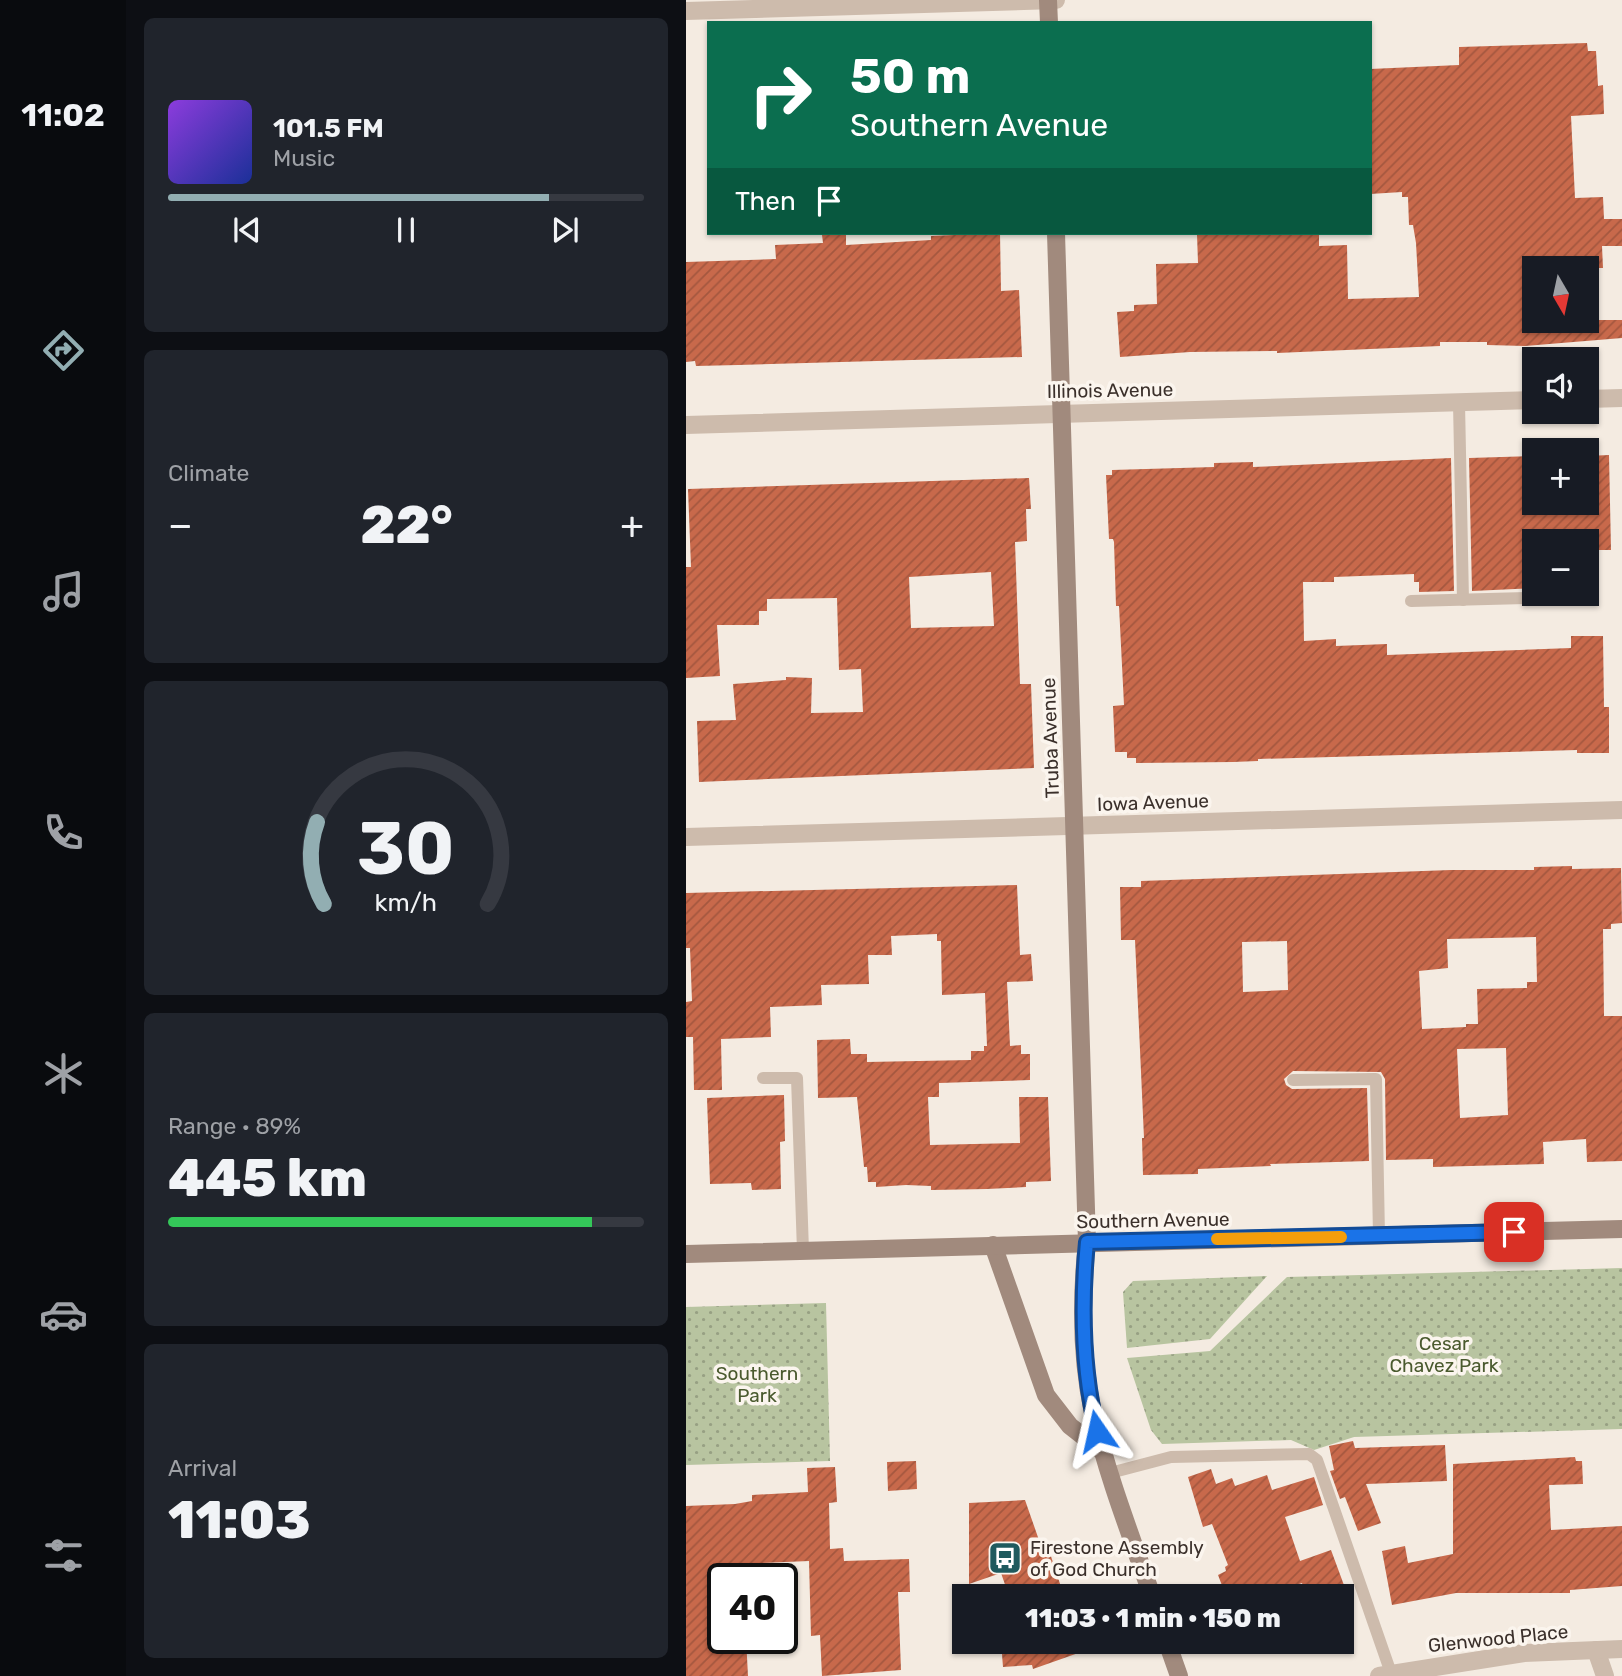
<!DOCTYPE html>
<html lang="en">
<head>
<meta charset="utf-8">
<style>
	:root { --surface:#171b24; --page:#20242c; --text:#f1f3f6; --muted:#9ea1a6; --line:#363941; --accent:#92aeb2 }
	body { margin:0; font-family:Rubik,sans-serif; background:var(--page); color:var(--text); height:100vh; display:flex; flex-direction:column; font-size:26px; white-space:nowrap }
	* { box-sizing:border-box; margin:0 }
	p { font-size:23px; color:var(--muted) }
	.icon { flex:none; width:38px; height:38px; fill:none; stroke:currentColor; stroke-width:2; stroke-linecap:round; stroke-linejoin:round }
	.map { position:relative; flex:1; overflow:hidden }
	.panel { display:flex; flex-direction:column; gap:18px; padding:18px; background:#0d0f14; width:560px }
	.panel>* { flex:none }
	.top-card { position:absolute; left:21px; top:21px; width:665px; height:214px; border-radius:0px; box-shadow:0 2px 5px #0004; background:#0b6e4f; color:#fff; overflow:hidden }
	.needle { width:46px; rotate:171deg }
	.tools { position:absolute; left:836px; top:256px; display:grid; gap:14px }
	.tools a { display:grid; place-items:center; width:77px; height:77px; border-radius:0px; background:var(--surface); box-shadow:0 2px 5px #0004; font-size:35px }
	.speed { position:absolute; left:21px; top:1563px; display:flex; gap:14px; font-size:35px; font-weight:700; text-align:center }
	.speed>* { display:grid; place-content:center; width:91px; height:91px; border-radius:50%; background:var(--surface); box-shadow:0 2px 5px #0004; line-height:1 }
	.speed .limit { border:4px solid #111; border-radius:10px; background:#fff; color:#111 }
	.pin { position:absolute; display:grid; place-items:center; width:60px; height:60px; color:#fff; margin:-30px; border-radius:14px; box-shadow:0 4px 10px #0006 }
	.me { position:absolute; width:77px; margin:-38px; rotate:349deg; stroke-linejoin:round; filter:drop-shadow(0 0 5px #0008) }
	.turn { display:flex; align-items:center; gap:24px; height:147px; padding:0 28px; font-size:32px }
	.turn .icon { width:91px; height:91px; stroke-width:2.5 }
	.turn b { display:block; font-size:49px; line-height:60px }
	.then { display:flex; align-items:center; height:66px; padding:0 28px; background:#0003; gap:14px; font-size:26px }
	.big { font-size:52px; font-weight:800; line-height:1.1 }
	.panel .widget { flex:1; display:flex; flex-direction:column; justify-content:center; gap:10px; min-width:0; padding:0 24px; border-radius:10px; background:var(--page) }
	.panel .dial { align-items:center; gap:0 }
	.dial svg { height:182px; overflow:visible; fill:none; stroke:var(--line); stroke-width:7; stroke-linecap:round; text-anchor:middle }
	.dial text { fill:var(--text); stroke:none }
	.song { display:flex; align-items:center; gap:21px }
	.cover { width:84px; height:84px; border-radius:10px; background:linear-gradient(135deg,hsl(270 70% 55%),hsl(230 70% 35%)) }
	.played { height:7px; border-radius:4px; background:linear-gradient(90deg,var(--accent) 80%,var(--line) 80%) }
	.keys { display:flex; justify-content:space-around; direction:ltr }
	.heat { display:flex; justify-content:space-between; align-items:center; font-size:38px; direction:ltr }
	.charge { height:10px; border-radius:5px; background:linear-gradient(90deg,#34c759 89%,var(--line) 0) }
	.trip { position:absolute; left:266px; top:1584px; width:402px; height:70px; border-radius:0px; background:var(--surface); box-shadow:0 2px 5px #0004; font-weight:800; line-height:70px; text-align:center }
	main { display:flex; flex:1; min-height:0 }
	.menu { display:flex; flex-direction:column; width:126px; justify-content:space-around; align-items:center; background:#090b0e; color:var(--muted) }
	.menu .icon { width:49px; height:49px }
	.menu .selected { color:var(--accent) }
	.menu b { font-size:32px; color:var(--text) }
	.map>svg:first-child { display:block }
	.green { fill:url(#green-dots) }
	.building { fill:url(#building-hatch); fill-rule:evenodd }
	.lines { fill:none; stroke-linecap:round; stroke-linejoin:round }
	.lane { stroke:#cdbbac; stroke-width:12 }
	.street { stroke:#cdbbac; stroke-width:18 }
	.secondary { stroke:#a18a7d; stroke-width:18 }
	.route-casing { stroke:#114b97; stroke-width:18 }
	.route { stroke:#1a73e8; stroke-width:12 }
	.slow { stroke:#f59e0b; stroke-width:12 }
	.labels { text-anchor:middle; stroke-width:7; stroke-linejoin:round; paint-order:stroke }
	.street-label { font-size:19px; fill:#3b302b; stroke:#fbf5ee }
	.park-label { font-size:19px; fill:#4a5a2e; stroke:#fbf5ee }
	.poi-label { font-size:19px; fill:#3b302b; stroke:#fbf5ee; text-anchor:start }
</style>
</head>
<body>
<main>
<nav class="menu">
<b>11:02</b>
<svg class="icon selected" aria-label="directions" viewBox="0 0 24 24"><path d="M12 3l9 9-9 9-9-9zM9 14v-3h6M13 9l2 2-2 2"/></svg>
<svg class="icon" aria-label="music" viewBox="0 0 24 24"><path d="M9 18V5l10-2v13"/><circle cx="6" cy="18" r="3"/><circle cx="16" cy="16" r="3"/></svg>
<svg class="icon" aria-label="phone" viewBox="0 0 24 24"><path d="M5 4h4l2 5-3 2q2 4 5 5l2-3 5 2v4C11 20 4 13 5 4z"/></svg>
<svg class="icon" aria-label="climate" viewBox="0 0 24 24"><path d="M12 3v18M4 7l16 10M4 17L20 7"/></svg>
<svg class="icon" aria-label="car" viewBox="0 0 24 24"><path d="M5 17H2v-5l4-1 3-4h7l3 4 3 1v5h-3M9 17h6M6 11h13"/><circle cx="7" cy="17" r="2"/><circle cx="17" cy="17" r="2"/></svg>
<svg class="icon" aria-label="filters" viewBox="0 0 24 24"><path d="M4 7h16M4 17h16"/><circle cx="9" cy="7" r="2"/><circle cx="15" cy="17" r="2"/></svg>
</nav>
<section class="panel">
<div class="widget">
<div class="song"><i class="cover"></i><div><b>101.5 FM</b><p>Music</p></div></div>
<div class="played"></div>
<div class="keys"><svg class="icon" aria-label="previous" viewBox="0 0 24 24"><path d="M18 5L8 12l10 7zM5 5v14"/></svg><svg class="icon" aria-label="pause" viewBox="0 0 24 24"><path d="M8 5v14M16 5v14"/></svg><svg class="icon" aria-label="next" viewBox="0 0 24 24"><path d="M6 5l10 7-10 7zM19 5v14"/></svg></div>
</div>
<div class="widget"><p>Climate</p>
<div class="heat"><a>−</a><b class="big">22°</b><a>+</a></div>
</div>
<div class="widget dial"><svg viewBox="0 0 100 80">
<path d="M14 69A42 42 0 1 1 86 69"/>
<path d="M14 69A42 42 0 0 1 11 33" stroke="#92aeb2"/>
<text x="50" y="56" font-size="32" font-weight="700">30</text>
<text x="50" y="72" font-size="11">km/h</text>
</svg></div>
<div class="widget"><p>Range · 89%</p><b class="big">445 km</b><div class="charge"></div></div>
<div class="widget"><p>Arrival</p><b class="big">11:03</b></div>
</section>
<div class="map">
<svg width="936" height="1676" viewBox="0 0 936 1676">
	<defs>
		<pattern id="green-dots" width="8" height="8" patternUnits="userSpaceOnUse" patternTransform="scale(1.75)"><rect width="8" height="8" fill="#b8c4a0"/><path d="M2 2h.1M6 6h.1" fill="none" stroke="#97a083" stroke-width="1.8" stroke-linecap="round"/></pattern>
		<pattern id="building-hatch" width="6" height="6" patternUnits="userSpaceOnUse" patternTransform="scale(1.75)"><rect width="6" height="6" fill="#c8694b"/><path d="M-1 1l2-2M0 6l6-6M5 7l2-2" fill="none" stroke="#a4573f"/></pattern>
	</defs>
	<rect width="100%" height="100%" fill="#f4ebe1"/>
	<!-- green -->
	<g class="green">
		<path d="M936,1268v161l-268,8 -40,13 -23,-10 -129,4 -11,-14 -24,-72 83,-7 77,-74z"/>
		<path d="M581,1276l-57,63 -83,9 -4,-56 10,-11z"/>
		<path d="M140,1303l4,158 -144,4v-158z"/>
	</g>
	<!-- building -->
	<g class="building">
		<path d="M901,43l1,8h8l2,35 5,-1 1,29 -33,2 4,82 28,-1 1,22h18v27h-20l1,22h-68v52h87v18l-97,8 -38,-1v-3h-47v4l-163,7v-2l-87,1 -70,5 -3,-45 17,-1v-6l23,-1 -1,-40 42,-1 -1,-29 122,-1v13l28,-1 1,54 71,-2 -3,-54 -3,-18h-4l-1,-28h-6v-5l-32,2v-125l89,-4v-18z"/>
		<path d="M314,233l1,58 18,-1 3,67 -284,8 -42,1 -1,-5 -9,1v-100l90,-3 -1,-14 48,-2 -1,-8 24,-1v11l85,-5v-4z"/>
		<path d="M923,455l2,95h-24v-9h-52v47l-63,3 -3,-133 66,-2v46h52v-46z"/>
		<path d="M765,458l3,133 -35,1v-10h-5v-8l-80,3v5h-31l1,59 32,-2v7l51,-2v11l184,-7v-12h32l1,71h5v46h-32v-3l-319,9v2l-25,1 -97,1v-5h-9v-6h-12l-2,-46 11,-1 -5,-99h-3l-2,-64 -1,-3h-4l-3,-64h6v-5l102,-3v-4l39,-1v5z"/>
		<path d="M343,478l2,31h-5l1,32 -12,1 5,142h11l3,84 -335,14 -2,-61 39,-1 -3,-36 53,-4v-3l26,1 -1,35 52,-1 -2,-43 -22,1 -2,-72 -70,1v12h-8v14h-42l3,51 -34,2v-111h5l-3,-78zM305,572l3,54 -83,2 -2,-51z"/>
		<path d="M886,866v3l49,-1 1,55 -11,1v5h-8l1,87h18v145l-35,1 -1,-23 -43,3 1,22 -111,3v-8l-47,1 -1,-81 -4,-7 -88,-1 -9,8 2,6 6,4 75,-1 2,73 -99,3 1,2 -73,3v5l-55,1 -1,-37h2l-9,-198h-14l-1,-53h21v-6l58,-2 252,-9h83v-3zM850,937l1,45h-10v6l-50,1 1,35h-12v3l-44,2 -3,-58 29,-3 -1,-29zM601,941l1,49 -45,2 -1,-50zM820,1048l2,67 -48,3 -3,-69z"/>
		<path d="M331,885l3,70 11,-1 2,27 -26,1 3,64 11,-1v9h9v26l-91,3v14h-11l2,48 90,-2 -1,-46h29l3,84 -25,1v5l-39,2 -56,1v-4l-25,-1 -30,2v-5h-8l-1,-15h-3l-7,-70 -39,1 -1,-58 33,-1 1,15h16v8l104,-2v-9h13v-5h3l-2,-53 -43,2 -1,-54h-4v-7l-46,2 1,19h-24l1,29 -48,1 1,20 -52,2 1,30 -50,2 1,51h-28l-1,-53h-7v-35l6,-1 -2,-53h-4v-55z"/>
		<path d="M98,1095l1,46 -5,1 1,47 -29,1 -1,-7 -41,1 -3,-86z"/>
		<path d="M667,1441l2,7 90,-3 2,36 -81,3 15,39 -23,8 -13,-34 -5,2 -10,-28 4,-1 -5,-24z"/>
		<path d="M889,1457l1,4h6l1,23 -34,1 2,45 71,-4v60l-52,4v3h-114l-64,12 -10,-54 23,-5 3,17 45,-9v-90z"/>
		<path d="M230,1461l1,28 -29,2 -1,-29z"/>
		<path d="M149,1467l2,35 -8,1 1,46 13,-1 1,13 65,-2 1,33h-12l3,78 -79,6 -2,-41 -9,1 -2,-75 -71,3 1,14h-16v60h23l2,38h-62v-170l49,-2 17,-3v-6l56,-3 -1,-24z"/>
		<path d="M525,1469l5,15 16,-6 3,8 32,-11 5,15 42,-13 9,28 -38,12 15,44 31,-11 17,46h-42l-4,-13 -37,13h-39l-8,-21 8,-4 -1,-4 3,-2 -16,-41 -9,3 -15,-50z"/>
		<path d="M339,1500l15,43 6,-2 18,55h-55l-8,-23 -32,11v-81z"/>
		<path d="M315,1642h100v3l-68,24 -1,-4 -29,2z"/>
	</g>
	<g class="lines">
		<!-- lane -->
		<g class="lane">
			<path d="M773,403l4,197"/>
			<path d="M725,601l149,-4"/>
			<path d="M77,1078h34l6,173"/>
			<path d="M607,1080l83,-1 3,157"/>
			<path d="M424,1473l61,-16 138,-3 8,6 75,216"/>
		</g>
		<!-- street -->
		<g class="street">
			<path d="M0,11l370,-11"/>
			<path d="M901,399l35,-1"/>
			<path d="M0,425l849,-25"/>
			<path d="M0,837l936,-27"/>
			<path d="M910,1650l9,26"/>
			<path d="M693,1676l145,-23 98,-4"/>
		</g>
		<!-- secondary -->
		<g class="secondary">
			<path d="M362,0l1,23"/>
			<path d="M370,233l31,1009c-6,56 -6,116 6,171 14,62 38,123 59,183"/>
			<path d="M307,1245l53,150 24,31 32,25"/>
			<path d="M0,1254l936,-25"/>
			<path d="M481,1642l12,34"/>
		</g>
	</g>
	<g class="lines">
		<defs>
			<path id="route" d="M411,1431c-15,-62 -16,-126 -10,-189l427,-10"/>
		</defs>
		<!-- route casing -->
		<use href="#route" class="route-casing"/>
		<!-- route -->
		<use href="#route" class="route"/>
		<!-- slow -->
		<path class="slow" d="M531,1239l124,-2"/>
	</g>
	<!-- icons -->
	<defs>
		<symbol id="bus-square" viewBox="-11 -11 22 22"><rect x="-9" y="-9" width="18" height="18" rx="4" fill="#1f5a5e" stroke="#fbf5ee"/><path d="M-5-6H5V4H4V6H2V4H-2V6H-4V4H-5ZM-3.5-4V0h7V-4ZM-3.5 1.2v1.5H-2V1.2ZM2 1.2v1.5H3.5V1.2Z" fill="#fff"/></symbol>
	</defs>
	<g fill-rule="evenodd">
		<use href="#bus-square" x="300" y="1539" width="38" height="38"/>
	</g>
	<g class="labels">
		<!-- street labels -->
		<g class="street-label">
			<text transform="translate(424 390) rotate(-1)" y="7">Illinois Avenue</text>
			<text transform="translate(364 738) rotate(-92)" y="7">Truba Avenue</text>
			<text transform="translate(467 802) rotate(-2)" y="7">Iowa Avenue</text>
			<text transform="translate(467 1220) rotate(-1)" y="7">Southern Avenue</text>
			<text transform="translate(812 1638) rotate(-6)" y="7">Glenwood Place</text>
		</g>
		<!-- park labels -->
		<g class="park-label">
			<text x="758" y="1350">Cesar<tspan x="758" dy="22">Chavez Park</tspan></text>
			<text x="71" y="1380">Southern<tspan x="71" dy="22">Park</tspan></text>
		</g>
		<!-- poi labels -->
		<g class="poi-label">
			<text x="344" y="1554">Firestone Assembly<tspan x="344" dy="22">of God Church</tspan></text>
		</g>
	</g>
</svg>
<div class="tools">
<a><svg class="needle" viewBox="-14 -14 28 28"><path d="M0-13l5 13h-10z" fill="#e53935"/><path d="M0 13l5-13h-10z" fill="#9ea1a6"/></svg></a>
<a><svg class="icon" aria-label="sound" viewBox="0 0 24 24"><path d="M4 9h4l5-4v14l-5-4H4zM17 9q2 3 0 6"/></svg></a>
<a>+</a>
<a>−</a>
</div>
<div class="speed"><div class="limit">40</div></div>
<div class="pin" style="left:828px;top:1232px;background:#d93025"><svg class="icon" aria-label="arrive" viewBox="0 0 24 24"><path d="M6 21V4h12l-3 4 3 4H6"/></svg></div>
<svg class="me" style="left:411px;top:1431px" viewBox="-20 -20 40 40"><path d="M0-17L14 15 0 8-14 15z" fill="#1a73e8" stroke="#fff" stroke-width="4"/></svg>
<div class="trip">11:03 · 1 min · 150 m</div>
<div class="top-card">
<div class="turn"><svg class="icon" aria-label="right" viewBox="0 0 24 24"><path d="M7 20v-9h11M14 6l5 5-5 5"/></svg><div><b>50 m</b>Southern Avenue</div></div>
<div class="then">Then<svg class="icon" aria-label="arrive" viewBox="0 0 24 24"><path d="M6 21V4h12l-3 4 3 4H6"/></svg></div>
</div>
</div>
</main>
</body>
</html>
